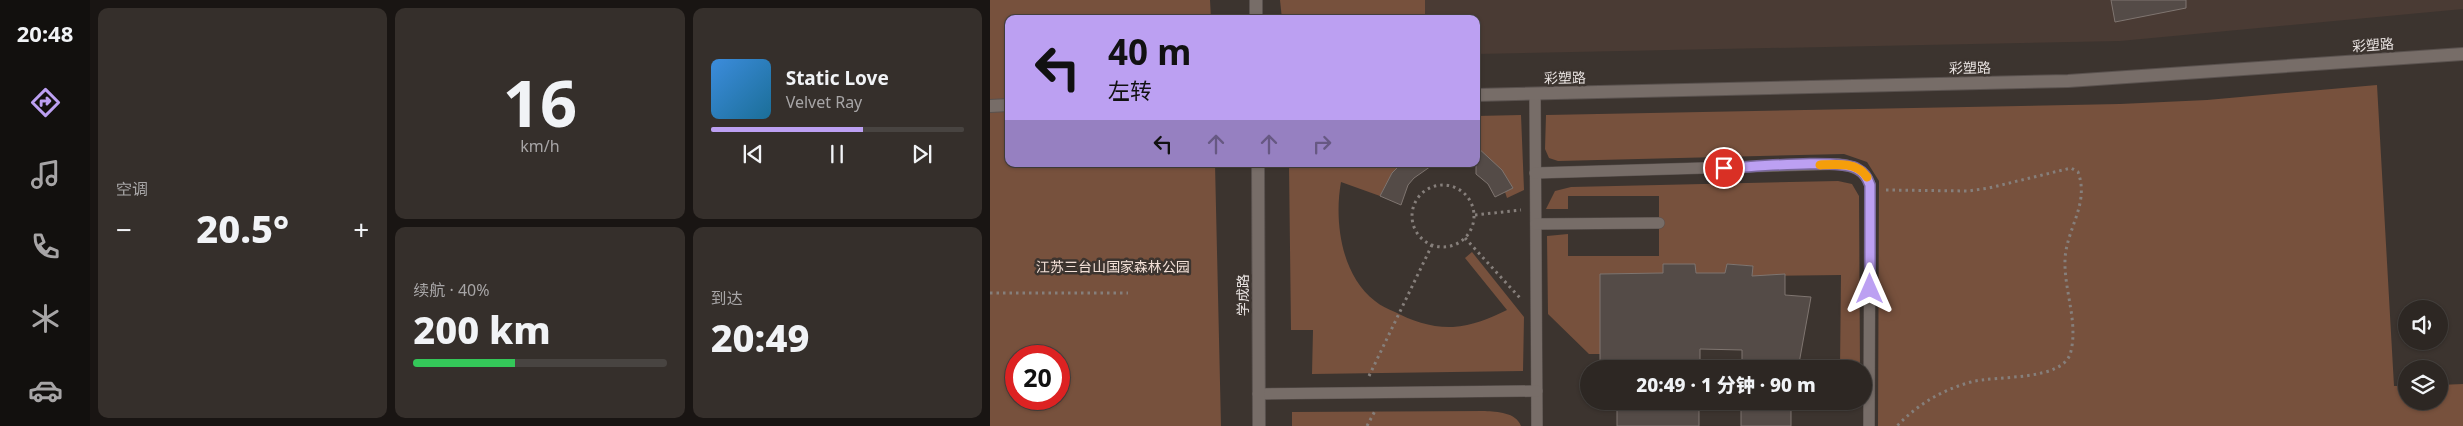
<!DOCTYPE html>
<html lang="zh">
<head>
<meta charset="utf-8">
<style>
	:root { --surface:#2d2723; --page:#352f2b; --text:#f1f3f6; --muted:#a7a5a6; --line:#484441; --accent:#bca0f2 }
	body { margin:0; font-family:"Noto Sans","Noto Sans SC",sans-serif; background:var(--page); color:var(--text); height:100vh; display:flex; flex-direction:column; font-size:19px; white-space:nowrap }
	* { box-sizing:border-box; margin:0 }
	p { font-size:16px; color:var(--muted) }
	.icon { flex:none; width:28px; height:28px; fill:none; stroke:currentColor; stroke-width:2; stroke-linecap:round; stroke-linejoin:round }
	.map { position:relative; flex:1; overflow:hidden }
	.drawer { display:flex; flex-direction:column; gap:8px; padding:8px; background:#191513; width:900px }
	.drawer>* { flex:none }
	.guide { position:absolute; left:15px; top:15px; width:475px; height:152px; border-radius:10px; box-shadow:0 1px 4px #0004,0 0 0 1px var(--line); background:#bca0f2; color:#111; overflow:hidden }
	.tools { position:absolute; left:1408px; top:300px; display:grid; gap:10px }
	.tools a { display:grid; place-items:center; width:50px; height:50px; border-radius:50%; background:var(--surface); box-shadow:0 1px 4px #0004,0 0 0 1px var(--line); font-size:25px }
	.speed { position:absolute; left:15px; top:345px; display:flex; gap:10px; font-size:25px; font-weight:700; text-align:center }
	.speed>* { display:grid; place-content:center; width:65px; height:65px; border-radius:50%; background:var(--surface); box-shadow:0 1px 4px #0004,0 0 0 1px var(--line); line-height:1 }
	.speed .limit { border:8px solid #d22; background:#fff; color:#111 }
	.pin { position:absolute; display:grid; place-items:center; width:42px; height:42px; color:#fff; margin:-21px; border:2px solid #fff; border-radius:50%; box-shadow:0 1px 5px #0007 }
	.me { position:absolute; width:55px; margin:-28px; rotate:0deg; stroke-linejoin:round; filter:drop-shadow(0 0 4px #0008) }
	.turn { display:flex; align-items:center; gap:18px; height:105px; padding:0 20px; font-size:22px }
	.turn .icon { width:65px; height:65px; stroke-width:2.5 }
	.turn b { display:block; font-size:35px; line-height:42px }
	.lanes { display:flex; align-items:center; height:48px; padding:0 20px; background:#0003; justify-content:center; gap:25px; direction:ltr }
	.lanes .off { opacity:.35 }
	.big { font-size:38px; font-weight:800; line-height:1.1 }
	.drawer .widget { flex:1; display:flex; flex-direction:column; justify-content:center; gap:8px; min-width:0; padding:0 18px; border-radius:10px; background:var(--page) }
	.drawer .dial { align-items:center; gap:0 }
	.dial b { font-size:65px; line-height:1 }
	.song { display:flex; align-items:center; gap:15px }
	.cover { width:60px; height:60px; border-radius:8px; background:linear-gradient(135deg,hsl(210 70% 55%),hsl(200 70% 35%)) }
	.played { height:5px; border-radius:2px; background:linear-gradient(90deg,var(--accent) 60%,var(--line) 60%) }
	.keys { display:flex; justify-content:space-around; direction:ltr }
	.heat { display:flex; justify-content:space-between; align-items:center; font-size:28px; direction:ltr }
	.charge { height:8px; border-radius:4px; background:linear-gradient(90deg,#34c759 40%,var(--line) 0) }
	.drawer .tiles { flex:1; display:grid; gap:8px; grid-template-columns:repeat(3,1fr) }
	.widget:first-child { grid-row:span 2 }
	.trip { position:absolute; left:590px; top:360px; width:292px; height:50px; border-radius:25px; background:var(--surface); box-shadow:0 1px 4px #0004,0 0 0 1px var(--line); font-weight:800; line-height:50px; text-align:center }
	main { display:flex; flex:1; min-height:0 }
	.menu { display:flex; flex-direction:column; width:90px; justify-content:space-around; align-items:center; background:#12100e; color:var(--muted) }
	.menu .icon { width:35px; height:35px }
	.menu .current { color:var(--accent) }
	.menu b { font-size:22px; color:var(--text) }
	.map>svg:first-child { display:block }
	.built { fill:#4a3b34 }
	.green { fill:#77513d; fill-rule:evenodd }
	.building { fill:#544b47; stroke:#7f7570 }
	.lines { fill:none; stroke-linecap:round; stroke-linejoin:round }
	.lane-casing { stroke:#5a524f; stroke-width:12 }
	.street-casing { stroke:#5a524f; stroke-width:14 }
	.secondary-casing { stroke:#5a524f; stroke-width:14 }
	.path { stroke:#867f7b; stroke-width:3; stroke-dasharray:2.5 4; stroke-linecap:butt }
	.lane { stroke:#776d68; stroke-width:11 }
	.street { stroke:#776d68; stroke-width:12 }
	.secondary { stroke:#776d68; stroke-width:12 }
	.route-casing { stroke:#7a689d; stroke-width:12 }
	.route { stroke:#bca0f2; stroke-width:9 }
	.slow { stroke:#f59e0b; stroke-width:9 }
	.labels { text-anchor:middle; stroke-width:5; stroke-linejoin:round; paint-order:stroke }
	.street-label { font-size:14px; fill:#e7e1df; stroke:#3c342f }
	.park-label { font-size:14px; fill:#f3e0d7; stroke:#3c342f }
</style>
</head>
<body>
<main>
<nav class="menu">
<b>20:48</b>
<svg class="icon current" aria-label="directions" viewBox="0 0 24 24"><path d="M12 3l9 9-9 9-9-9zM9 14v-3h6M13 9l2 2-2 2"/></svg>
<svg class="icon" aria-label="music" viewBox="0 0 24 24"><path d="M9 18V5l10-2v13"/><circle cx="6" cy="18" r="3"/><circle cx="16" cy="16" r="3"/></svg>
<svg class="icon" aria-label="phone" viewBox="0 0 24 24"><path d="M5 4h4l2 5-3 2q2 4 5 5l2-3 5 2v4C11 20 4 13 5 4z"/></svg>
<svg class="icon" aria-label="climate" viewBox="0 0 24 24"><path d="M12 3v18M4 7l16 10M4 17L20 7"/></svg>
<svg class="icon" aria-label="car" viewBox="0 0 24 24"><path d="M5 17H2v-5l4-1 3-4h7l3 4 3 1v5h-3M9 17h6M6 11h13"/><circle cx="7" cy="17" r="2"/><circle cx="17" cy="17" r="2"/></svg>
</nav>
<section class="drawer">
<div class="tiles">
<div class="widget"><p>空调</p>
<div class="heat"><a>−</a><b class="big">20.5°</b><a>+</a></div>
</div>
<div class="widget dial"><b>16</b><p>km/h</p></div>
<div class="widget">
<div class="song"><i class="cover"></i><div><b>Static Love</b><p>Velvet Ray</p></div></div>
<div class="played"></div>
<div class="keys"><svg class="icon" aria-label="previous" viewBox="0 0 24 24"><path d="M18 5L8 12l10 7zM5 5v14"/></svg><svg class="icon" aria-label="pause" viewBox="0 0 24 24"><path d="M8 5v14M16 5v14"/></svg><svg class="icon" aria-label="next" viewBox="0 0 24 24"><path d="M6 5l10 7-10 7zM19 5v14"/></svg></div>
</div>
<div class="widget"><p>续航 · 40%</p><b class="big">200 km</b><div class="charge"></div></div>
<div class="widget"><p>到达</p><b class="big">20:49</b></div>
</div>
</section>
<div class="map">
<svg width="1473" height="426" viewBox="0 0 1473 426">
	<rect width="100%" height="100%" fill="#3c342f"/>
	<!-- built -->
	<path class="built" d="M435,0h1038v9l-343,32 -644,13v-35h-51z"/>
	<!-- green -->
	<g class="green">
		<path d="M0,0h220l1,19h-202v145h206l6,262h-231zM26,356h43v43h-43z"/>
		<path d="M290,0h145v19h-143z"/>
		<path d="M1387,85l17,301h12v15h33v-16l24,-1v42h-585l1,-245 -12,-19 -23,-8 -286,7 -9,-3 -4,-9 1,-34 574,-11 87,-4z"/>
		<path d="M531,115l3,75 -17,8 -2,-6 8,-4c-10,-16 -19,-28 -37,-37v-35z"/>
		<path d="M299,164h112l-9,9 -12,23 -39,-14c-7,39 0,93 34,119 6,5 13,8 20,11 17,9 38,16 58,15 19,-1 37,-9 54,-17l-42,-52 7,-6 52,65 -1,54 -211,3 1,-44h-22z"/>
		<path d="M848,181l14,3 7,12 1,173h-20l1,-94 -89,1 1,-10 -26,-2 -2,9h-29l-1,-9h-32v9l-63,1v80h-11l-41,-40 -1,-78 21,-2v22h91v-60h-91v13h-22l9,-18 16,-4z"/>
		<path d="M495,411c12,1 31,1 36,15h-229v-14z"/>
	</g>
	<!-- building -->
	<g class="building">
		<path d="M1121,0h75v8l-71,14z"/>
		<path d="M486,146l26,24 11,18 -18,9 -7,-13 -12,-10z"/>
		<path d="M411,164h33l-20,14 -6,7 -7,20 -21,-9 12,-23z"/>
		<path d="M673,264h32l1,9h29l2,-9 26,2 -1,10 33,-2v21l26,2 -13,72h-56v-19l-42,-1v20h-100v-95l63,-1z"/>
		<rect x="627" y="401" width="82" height="25"/>
		<rect x="751" y="401" width="50" height="25"/>
	</g>
	<g class="lines">
		<defs>
			<g id="lane">
				<path d="M545,94l2,332"/>
				<path d="M545,173l303,-9c15,2 27,6 32,21l-1,241"/>
				<path d="M546,224l123,-1"/>
				<path d="M268,394l279,-3"/>
			</g>
			<path id="street" d="M0,106l19,-1"/>
			<g id="secondary">
				<path d="M266,0v19"/>
				<path d="M486,95l592,-14 395,-27"/>
				<path d="M268,164l1,262"/>
			</g>
		</defs>
		<!-- lane casing -->
		<use href="#lane" class="lane-casing"/>
		<!-- street casing -->
		<use href="#street" class="street-casing"/>
		<!-- secondary casing -->
		<use href="#secondary" class="secondary-casing"/>
		<!-- path -->
		<g class="path">
			<circle cx="453" cy="216" r="31"/>
			<path d="M896,190l82,1 21,-3 82,-20 7,4c12,32 -12,57 -13,88 -1,30 13,61 6,91 -6,31 -75,24 -100,31 -29,8 -53,22 -74,44"/>
			<path d="M485,215l46,-5"/>
			<path d="M475,238l55,60"/>
			<path d="M0,293h138"/>
			<path d="M379,376l63,-131"/>
			<path d="M377,426l9,-17"/>
		</g>
		<!-- lane -->
		<use href="#lane" class="lane"/>
		<!-- street -->
		<use href="#street" class="street"/>
		<!-- secondary -->
		<use href="#secondary" class="secondary"/>
	</g>
	<g class="lines">
		<defs>
			<path id="route" d="M734,168c28,-1 111,-9 132,0 8,4 11,9 14,17v104"/>
		</defs>
		<!-- route casing -->
		<use href="#route" class="route-casing"/>
		<!-- route -->
		<use href="#route" class="route"/>
		<!-- slow -->
		<path class="slow" d="M830,165c17,-1 37,-3 47,12"/>
	</g>
	<g class="labels">
		<!-- street labels -->
		<g class="street-label">
			<text transform="translate(1383 45) rotate(-4)" y="5">彩塑路</text>
			<text transform="translate(980 68) rotate(-1)" y="5">彩塑路</text>
			<text transform="translate(575 78) rotate(-1)" y="5">彩塑路</text>
			<text transform="translate(253 295) rotate(-90)" y="5">学成路</text>
		</g>
		<!-- park labels -->
		<g class="park-label">
			<text x="123" y="272">江苏三台山国家森林公园</text>
		</g>
	</g>
</svg>
<div class="tools">
<a><svg class="icon" aria-label="sound" viewBox="0 0 24 24"><path d="M4 9h4l5-4v14l-5-4H4zM17 9q2 3 0 6"/></svg></a>
<a><svg class="icon" aria-label="layers" viewBox="0 0 24 24"><path d="M12 4l9 5-9 5-9-5zM3 14l9 5 9-5"/></svg></a>
</div>
<div class="speed"><div class="limit">20</div></div>
<div class="pin" style="left:734px;top:168px;background:#d93025"><svg class="icon" aria-label="arrive" viewBox="0 0 24 24"><path d="M6 21V4h12l-3 4 3 4H6"/></svg></div>
<svg class="me" style="left:880px;top:289px" viewBox="-20 -20 40 40"><path d="M0-17L14 15 0 8-14 15z" fill="#bca0f2" stroke="#fff" stroke-width="4"/></svg>
<div class="trip">20:49 · 1 分钟 · 90 m</div>
<div class="guide">
<div class="turn"><svg class="icon" aria-label="left" viewBox="0 0 24 24"><path d="M17 20v-9H6M10 6l-5 5 5 5"/></svg><div><b>40 m</b>左转</div></div>
<div class="lanes"><svg class="icon" aria-label="left" viewBox="0 0 24 24"><path d="M17 20v-9H6M10 6l-5 5 5 5"/></svg><svg class="icon off" aria-label="ahead" viewBox="0 0 24 24"><path d="M12 20V5M6 11l6-6 6 6"/></svg><svg class="icon off" aria-label="ahead" viewBox="0 0 24 24"><path d="M12 20V5M6 11l6-6 6 6"/></svg><svg class="icon off" aria-label="right" viewBox="0 0 24 24"><path d="M7 20v-9h11M14 6l5 5-5 5"/></svg></div>
</div>
</div>
</main>
</body>
</html>
